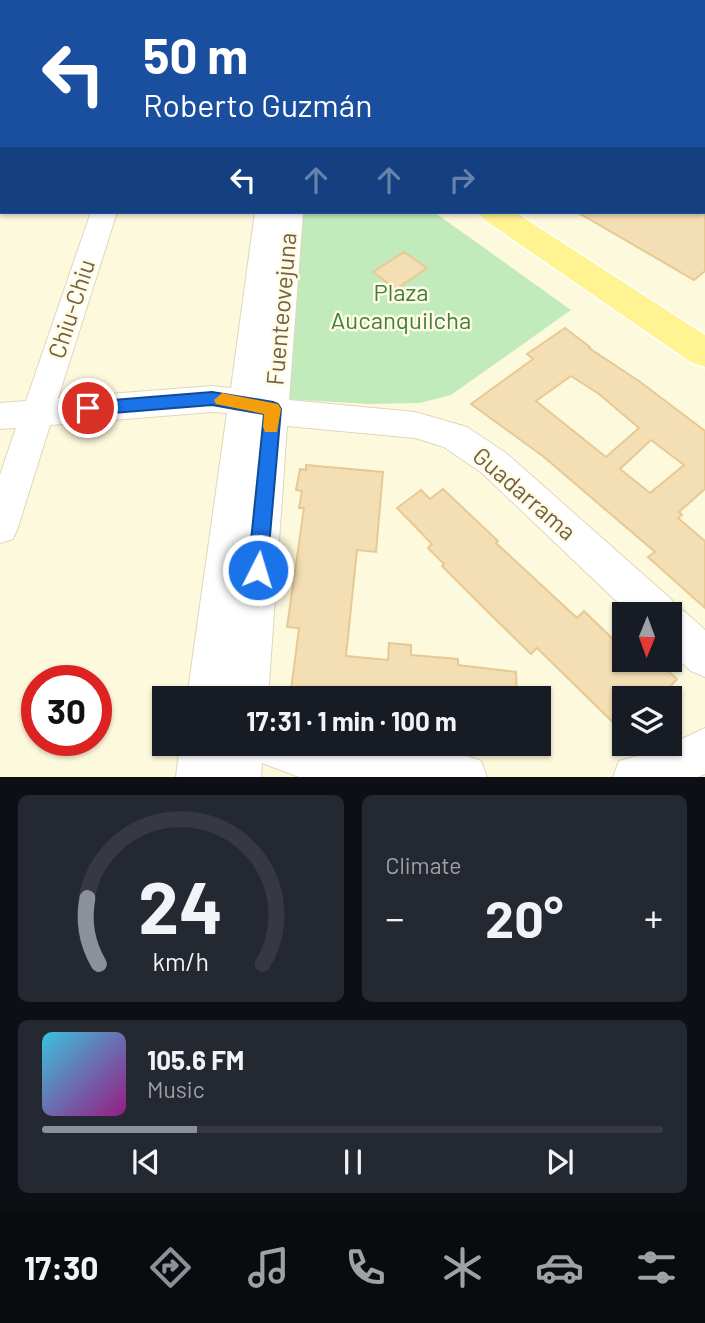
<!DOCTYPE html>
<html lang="en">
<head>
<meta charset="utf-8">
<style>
	:root { --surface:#171b24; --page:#242831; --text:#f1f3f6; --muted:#9ea1a6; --line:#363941; --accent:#8c9099 }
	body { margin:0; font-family:Barlow,sans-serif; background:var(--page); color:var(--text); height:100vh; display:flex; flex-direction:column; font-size:26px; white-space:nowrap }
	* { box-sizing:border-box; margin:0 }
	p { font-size:23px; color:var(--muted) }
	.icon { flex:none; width:38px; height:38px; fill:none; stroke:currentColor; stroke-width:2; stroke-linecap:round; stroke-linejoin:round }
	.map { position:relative; height:777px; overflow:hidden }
	.details { display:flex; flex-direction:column; gap:18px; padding:18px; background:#0d0f14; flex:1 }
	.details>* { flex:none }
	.guide { position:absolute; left:0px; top:0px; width:705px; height:214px; box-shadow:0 2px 5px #0004; background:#1a4fa0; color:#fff; overflow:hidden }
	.needle { width:46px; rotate:181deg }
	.tools { position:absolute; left:612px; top:602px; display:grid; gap:14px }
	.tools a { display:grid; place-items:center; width:70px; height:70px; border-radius:0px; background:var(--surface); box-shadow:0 2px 5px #0004; font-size:35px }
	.speed { position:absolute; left:21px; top:665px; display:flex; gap:14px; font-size:35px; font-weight:700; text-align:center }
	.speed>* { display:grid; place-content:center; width:91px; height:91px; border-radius:50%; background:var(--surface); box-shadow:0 2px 5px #0004; line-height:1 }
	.speed .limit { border:10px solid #d22; background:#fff; color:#111 }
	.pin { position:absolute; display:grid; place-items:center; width:60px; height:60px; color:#fff; margin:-30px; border:4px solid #fff; border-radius:50%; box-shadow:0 2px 7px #0007 }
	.me { position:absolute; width:77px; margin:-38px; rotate:5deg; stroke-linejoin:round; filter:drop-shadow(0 0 5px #0008) }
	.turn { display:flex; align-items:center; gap:24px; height:147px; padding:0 28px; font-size:32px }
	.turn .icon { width:91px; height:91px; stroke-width:2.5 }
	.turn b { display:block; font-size:49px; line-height:60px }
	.lanes { display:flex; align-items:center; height:66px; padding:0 28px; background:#0003; justify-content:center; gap:35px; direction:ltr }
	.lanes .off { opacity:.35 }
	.big { font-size:52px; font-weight:700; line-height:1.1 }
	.details .tile { flex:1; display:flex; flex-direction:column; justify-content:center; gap:10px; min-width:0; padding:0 24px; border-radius:10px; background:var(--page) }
	.details .dial { align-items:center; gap:0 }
	.dial svg { height:182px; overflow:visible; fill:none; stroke:var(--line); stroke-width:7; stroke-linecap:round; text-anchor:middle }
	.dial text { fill:var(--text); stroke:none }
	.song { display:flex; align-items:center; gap:21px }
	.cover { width:84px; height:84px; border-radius:10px; background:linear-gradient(135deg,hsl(190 70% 55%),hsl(310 70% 35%)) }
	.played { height:7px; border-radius:4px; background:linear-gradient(90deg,var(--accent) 25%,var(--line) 25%) }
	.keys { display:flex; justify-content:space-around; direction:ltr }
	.heat { display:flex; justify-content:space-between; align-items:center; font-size:38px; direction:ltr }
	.details .tiles { flex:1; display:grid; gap:18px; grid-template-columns:1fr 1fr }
	.tile:last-child { grid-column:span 2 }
	.trip { position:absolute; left:152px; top:686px; width:399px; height:70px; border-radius:0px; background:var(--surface); box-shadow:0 2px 5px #0004; font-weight:700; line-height:70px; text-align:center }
	.tab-bar { display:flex; height:112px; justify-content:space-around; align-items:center; background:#090b0e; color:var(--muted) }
	.tab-bar .icon { width:49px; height:49px }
	.tab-bar .current { color:var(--accent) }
	.tab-bar b { font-size:32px; color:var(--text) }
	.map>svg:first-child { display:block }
	.green { fill:#c2ebbb }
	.building { fill:#f4deb3; stroke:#e7c993; stroke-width:2; fill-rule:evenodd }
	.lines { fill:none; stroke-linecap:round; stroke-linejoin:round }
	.minor-casing { stroke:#e1d6b9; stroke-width:2 }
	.major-casing { stroke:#fff; stroke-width:3 }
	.path { stroke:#d8c197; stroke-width:2.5; stroke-dasharray:1 3.5; stroke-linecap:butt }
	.minor { fill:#fff; fill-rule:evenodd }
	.major { fill:#fff392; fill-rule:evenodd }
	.route { fill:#1a73e8; stroke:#114b97; stroke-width:2 }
	.slow { fill:#f59e0b }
	.labels { text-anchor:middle; stroke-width:5; stroke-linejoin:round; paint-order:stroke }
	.park-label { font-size:24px; fill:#40803f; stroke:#fffbe4 }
	.street-label { font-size:24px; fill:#736145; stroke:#fffbe4 }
</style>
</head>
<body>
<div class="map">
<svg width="705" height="777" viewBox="0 0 705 777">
	<rect width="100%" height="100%" fill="#fdf9dd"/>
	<!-- green -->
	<path class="green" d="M298,212h136l137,98 -120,85 -31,8 -51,1 -86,-5z"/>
	<!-- building -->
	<g class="building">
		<path d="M577,212h128v59l-11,9z"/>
		<path d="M404,252l23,16 -31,21 -23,-17z"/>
		<path d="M565,328l25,19 -1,1 50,33 66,50v58l-26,23 3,3 -4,3 27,23v67l-57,-51 7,-5 -111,-95 -73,-53 62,-45 -6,-5zM571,376l28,18 40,34 -33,29 -70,-56zM651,440l33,25 -34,28 -30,-24z"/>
		<path d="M306,465l77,7 -7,80 -19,-2 -11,106 42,4 1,-17 22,2v10l47,4v6l58,7 1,26h-227l9,-70 -12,-1 17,-119h-5l3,-17 -6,-1 4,-21 6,1z"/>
		<path d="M443,489l55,52 -2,2 81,75 7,-7 41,40v9h31l21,19 -17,19h-35v36l-88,-86 -6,6 -43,-42 -46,-46 2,-2 -16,-16 4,-4 -35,-36 24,-18 9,9z"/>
	</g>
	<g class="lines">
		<defs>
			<g id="minor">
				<rect x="281" y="0" width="18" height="2"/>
				<path d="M669,0h18l1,2h-18z"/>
				<path d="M0,85h2l-2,15z"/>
				<path d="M704,95h1v14l-1,-1z"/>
				<path d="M704,177l1,1v16l-1,-1z"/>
				<path d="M91,212h26l-59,186 154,-12 19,2 24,-176h48l-14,188 126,12 52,15 39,26 166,147 3,7 9,4 21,19v47l-14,-6 -21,-19v-38h-40l-148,-141 -38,-26 -29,-9 -128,-12 -19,272h-81l40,-285 -15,-1 -162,13 -32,102 -5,12 -13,4v-68l16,-47 -16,1v-26l26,-2z"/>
				<path d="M705,728v46l-7,3h-85l6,-16 40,-11z"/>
				<path d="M180,744h163l122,11 16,6 6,16h-188l-37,-14 -1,14h-85z"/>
			</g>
			<g id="major">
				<path d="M165,0h23l1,2h-23z"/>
				<rect x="704" y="22" width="1" height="14"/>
				<rect x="0" y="60" width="2" height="16"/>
				<path d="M479,212h36l190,123v32l-13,-4 -209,-144z"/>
			</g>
		</defs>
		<!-- minor casing -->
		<use href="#minor" class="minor-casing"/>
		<!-- major casing -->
		<use href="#major" class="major-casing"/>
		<!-- path -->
		<path class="path" d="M207,0l3,2"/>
		<!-- minor -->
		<use href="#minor" class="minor"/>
		<!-- major -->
		<use href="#major" class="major"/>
	</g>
	<!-- route -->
	<path class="route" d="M212,392l61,10 5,2 3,5 -14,161 -2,7 -7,2 -7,-2 -3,-7 16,-156 -52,-9 -124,10 -6,-2 -2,-5 2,-5 6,-1z"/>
	<!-- slow -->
	<path class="slow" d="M222,393l56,11 3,5 -4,23h-12l-2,-5 1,-13 -48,-10 -2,-4z"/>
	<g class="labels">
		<!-- park labels -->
		<g class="park-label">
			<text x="401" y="301">Plaza<tspan x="401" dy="28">Aucanquilcha</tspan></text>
		</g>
		<!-- street labels -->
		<g class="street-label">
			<text transform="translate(72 309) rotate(-72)" y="8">Chiu-Chiu</text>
			<text transform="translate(282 309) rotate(-85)" y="8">Fuenteovejuna</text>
			<text transform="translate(524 494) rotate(41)" y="8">Guadarrama</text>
		</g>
	</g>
</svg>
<div class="tools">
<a><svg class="needle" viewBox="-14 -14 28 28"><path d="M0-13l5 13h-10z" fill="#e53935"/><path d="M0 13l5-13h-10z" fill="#9ea1a6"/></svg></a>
<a><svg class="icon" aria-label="layers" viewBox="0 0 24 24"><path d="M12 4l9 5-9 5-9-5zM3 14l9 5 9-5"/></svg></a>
</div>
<div class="speed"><div class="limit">30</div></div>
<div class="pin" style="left:88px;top:408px;background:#d93025"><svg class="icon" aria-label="arrive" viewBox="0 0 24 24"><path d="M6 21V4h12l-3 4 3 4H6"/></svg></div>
<svg class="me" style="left:258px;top:570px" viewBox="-20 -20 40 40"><circle r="17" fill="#1a73e8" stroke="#fff" stroke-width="3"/><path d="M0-11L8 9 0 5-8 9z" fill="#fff"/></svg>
<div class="trip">17:31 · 1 min · 100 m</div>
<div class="guide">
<div class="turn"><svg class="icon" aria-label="left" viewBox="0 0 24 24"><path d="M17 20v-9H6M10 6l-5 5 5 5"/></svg><div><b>50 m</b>Roberto Guzmán</div></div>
<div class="lanes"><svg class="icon" aria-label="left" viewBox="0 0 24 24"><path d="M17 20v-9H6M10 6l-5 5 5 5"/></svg><svg class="icon off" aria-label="ahead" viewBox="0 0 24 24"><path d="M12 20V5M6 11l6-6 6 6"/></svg><svg class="icon off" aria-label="ahead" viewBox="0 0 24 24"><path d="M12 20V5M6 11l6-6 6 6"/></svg><svg class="icon off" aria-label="right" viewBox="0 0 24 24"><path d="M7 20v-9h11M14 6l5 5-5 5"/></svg></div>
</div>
</div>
<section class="details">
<div class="tiles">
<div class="tile dial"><svg viewBox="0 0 100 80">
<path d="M14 69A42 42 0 1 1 86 69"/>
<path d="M14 69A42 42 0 0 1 9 40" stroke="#8c9099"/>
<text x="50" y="56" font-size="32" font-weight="700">24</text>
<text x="50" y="72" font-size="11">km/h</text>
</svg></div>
<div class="tile"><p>Climate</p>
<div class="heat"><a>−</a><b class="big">20°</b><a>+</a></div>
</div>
<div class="tile">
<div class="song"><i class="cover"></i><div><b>105.6 FM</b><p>Music</p></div></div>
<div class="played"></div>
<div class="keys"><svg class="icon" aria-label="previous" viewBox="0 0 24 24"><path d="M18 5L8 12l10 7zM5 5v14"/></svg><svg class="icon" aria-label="pause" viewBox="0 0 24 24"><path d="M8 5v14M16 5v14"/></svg><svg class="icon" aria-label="next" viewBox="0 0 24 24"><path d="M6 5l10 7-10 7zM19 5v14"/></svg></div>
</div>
</div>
</section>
<nav class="tab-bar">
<b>17:30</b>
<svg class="icon current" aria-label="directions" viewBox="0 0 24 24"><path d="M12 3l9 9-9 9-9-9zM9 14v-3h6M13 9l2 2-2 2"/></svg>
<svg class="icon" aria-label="music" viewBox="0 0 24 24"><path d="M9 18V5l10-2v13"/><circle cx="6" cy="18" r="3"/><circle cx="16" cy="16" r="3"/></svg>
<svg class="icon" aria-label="phone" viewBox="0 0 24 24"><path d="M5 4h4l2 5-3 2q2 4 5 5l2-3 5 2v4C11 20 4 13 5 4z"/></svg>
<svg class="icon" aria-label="climate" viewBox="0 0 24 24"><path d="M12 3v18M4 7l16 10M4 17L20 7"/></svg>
<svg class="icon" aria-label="car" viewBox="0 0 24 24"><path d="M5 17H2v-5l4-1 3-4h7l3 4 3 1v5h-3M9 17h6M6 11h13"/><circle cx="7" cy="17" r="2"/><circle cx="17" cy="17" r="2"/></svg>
<svg class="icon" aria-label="filters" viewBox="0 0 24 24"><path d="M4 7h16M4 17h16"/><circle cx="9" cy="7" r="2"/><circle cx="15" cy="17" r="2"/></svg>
</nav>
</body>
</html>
